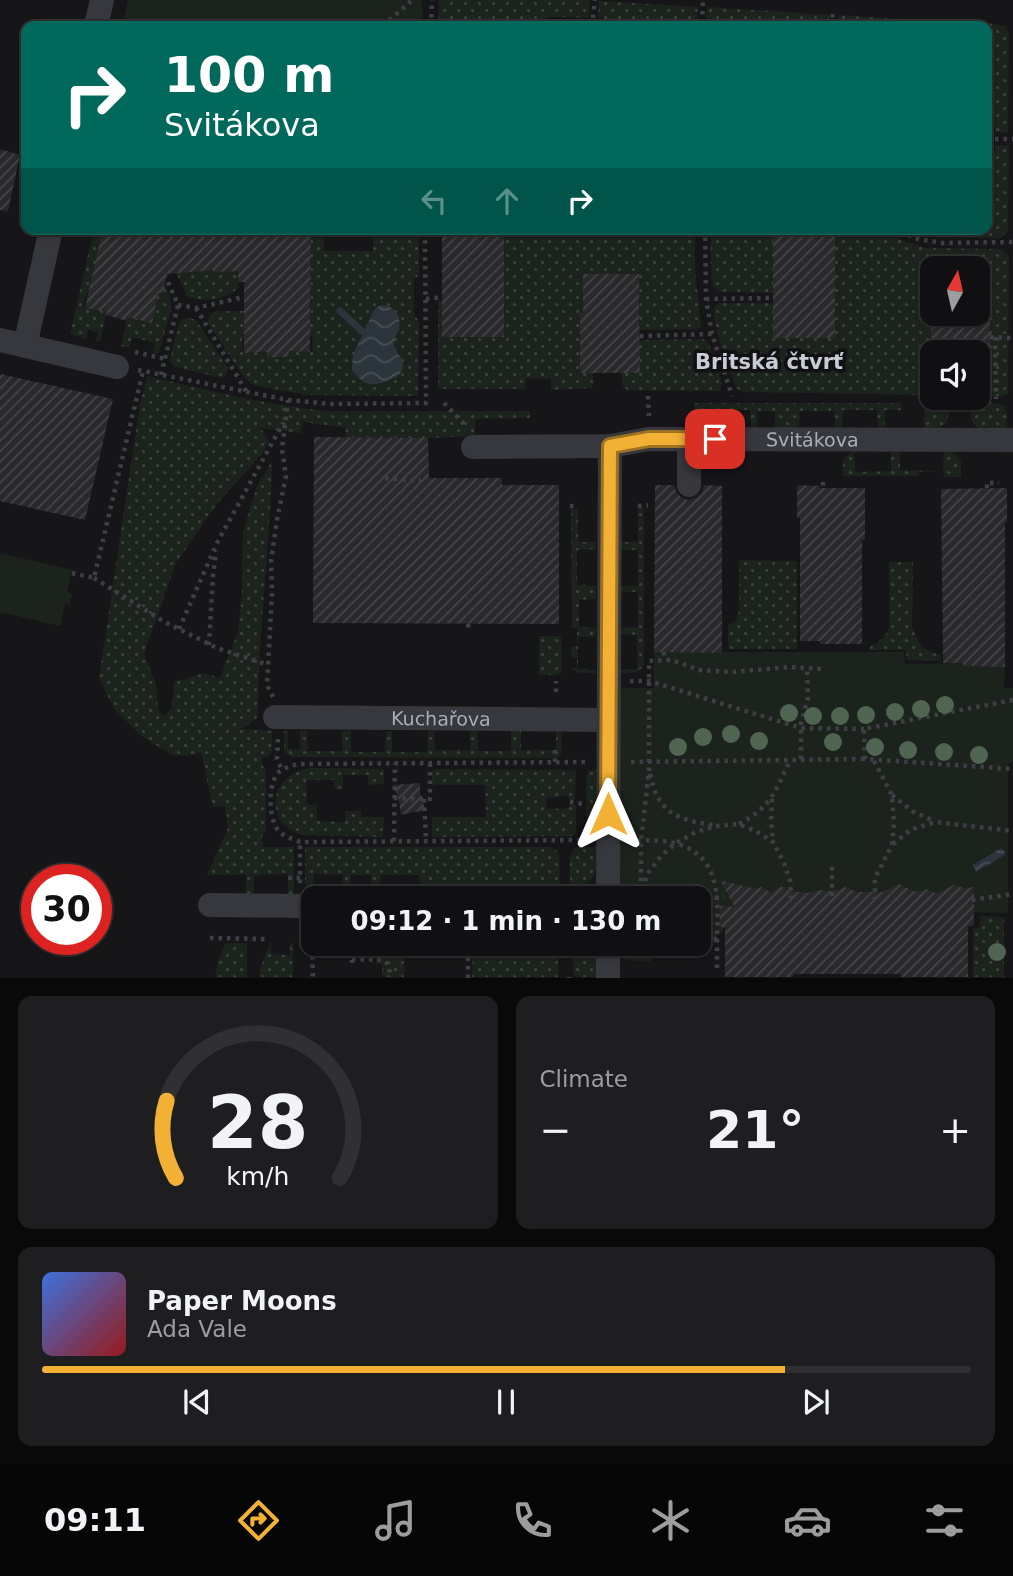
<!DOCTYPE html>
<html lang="en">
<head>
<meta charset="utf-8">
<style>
	:root { --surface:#101012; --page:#1e1e20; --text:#f1f3f6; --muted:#9c9d9f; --line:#303032; --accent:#f2b134 }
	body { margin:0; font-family:"DejaVu Sans",sans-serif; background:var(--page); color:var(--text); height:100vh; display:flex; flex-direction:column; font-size:26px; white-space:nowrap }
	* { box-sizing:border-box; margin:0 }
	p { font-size:23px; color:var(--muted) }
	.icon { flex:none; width:38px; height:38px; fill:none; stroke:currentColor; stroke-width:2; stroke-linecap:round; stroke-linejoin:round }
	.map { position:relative; height:978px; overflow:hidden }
	.side { display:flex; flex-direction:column; gap:18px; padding:18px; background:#09090a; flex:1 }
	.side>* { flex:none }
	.hud { position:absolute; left:21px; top:21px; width:971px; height:214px; border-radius:14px; box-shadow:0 2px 5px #0004,0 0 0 2px var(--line); background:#00695c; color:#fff; overflow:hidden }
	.needle { width:46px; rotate:8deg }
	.buttons { position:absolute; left:920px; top:256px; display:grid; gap:14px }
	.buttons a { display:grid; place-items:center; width:70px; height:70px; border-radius:14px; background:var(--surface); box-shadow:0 2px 5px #0004,0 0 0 2px var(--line); font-size:35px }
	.speed { position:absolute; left:21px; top:864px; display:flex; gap:14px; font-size:35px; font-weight:700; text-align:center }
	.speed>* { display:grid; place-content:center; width:91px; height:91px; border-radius:50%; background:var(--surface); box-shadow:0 2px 5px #0004,0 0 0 2px var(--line); line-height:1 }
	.speed .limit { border:10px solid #d22; background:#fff; color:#111 }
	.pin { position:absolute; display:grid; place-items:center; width:60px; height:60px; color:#fff; margin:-30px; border-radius:14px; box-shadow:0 4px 10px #0006 }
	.me { position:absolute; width:77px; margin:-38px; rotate:0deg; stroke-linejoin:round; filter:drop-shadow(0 0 5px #0008) }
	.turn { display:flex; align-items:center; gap:24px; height:147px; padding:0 28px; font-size:32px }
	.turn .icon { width:91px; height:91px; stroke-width:2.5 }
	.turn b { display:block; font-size:49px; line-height:60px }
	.lanes { display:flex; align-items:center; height:66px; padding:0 28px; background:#0003; justify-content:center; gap:35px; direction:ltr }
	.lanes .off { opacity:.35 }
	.big { font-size:52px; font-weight:800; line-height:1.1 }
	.side .tile { flex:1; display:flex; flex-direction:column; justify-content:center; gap:10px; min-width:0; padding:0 24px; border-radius:14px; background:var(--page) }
	.side .dial { align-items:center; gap:0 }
	.dial svg { height:182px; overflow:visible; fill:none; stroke:var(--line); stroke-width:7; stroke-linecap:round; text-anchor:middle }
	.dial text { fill:var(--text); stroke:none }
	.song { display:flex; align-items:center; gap:21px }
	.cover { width:84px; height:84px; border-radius:10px; background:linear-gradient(135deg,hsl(220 70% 55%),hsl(0 70% 35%)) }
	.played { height:7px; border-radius:4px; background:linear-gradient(90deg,var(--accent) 80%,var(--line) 80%) }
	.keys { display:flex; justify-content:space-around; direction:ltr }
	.heat { display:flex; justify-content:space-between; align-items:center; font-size:38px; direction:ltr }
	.side .tiles { flex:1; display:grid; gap:18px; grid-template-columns:1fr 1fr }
	.tile:last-child { grid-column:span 2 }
	.trip { position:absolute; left:301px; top:886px; width:410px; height:70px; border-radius:14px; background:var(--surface); box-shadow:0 2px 5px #0004,0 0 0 2px var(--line); font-weight:800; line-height:70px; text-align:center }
	.tab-bar { display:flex; height:112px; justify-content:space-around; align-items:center; background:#060607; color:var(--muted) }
	.tab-bar .icon { width:49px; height:49px }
	.tab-bar .active { color:var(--accent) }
	.tab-bar b { font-size:32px; color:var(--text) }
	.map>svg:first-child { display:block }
	.grass { fill:url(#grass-dots) }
	.park { fill:#1c231d; fill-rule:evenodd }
	.water { fill:url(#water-waves) }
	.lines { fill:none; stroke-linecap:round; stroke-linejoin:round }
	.stream { stroke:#2c353c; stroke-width:7 }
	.building { fill:url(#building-hatch) }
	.path { stroke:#3d3f44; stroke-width:4.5; stroke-dasharray:3.5 5; stroke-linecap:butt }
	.minor { stroke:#37383d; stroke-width:24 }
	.tree { fill:#506452 }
	.route-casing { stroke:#9d7322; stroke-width:18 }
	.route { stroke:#f2b134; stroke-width:12 }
	.labels { text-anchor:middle; stroke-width:7; stroke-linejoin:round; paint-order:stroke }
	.street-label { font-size:19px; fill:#a8adb8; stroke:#111113 }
	.neighbourhood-label { font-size:21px; font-weight:bold; fill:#c9ccd4; stroke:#111113 }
</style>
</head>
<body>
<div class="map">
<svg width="1013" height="978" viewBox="0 0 1013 978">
	<defs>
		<pattern id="grass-dots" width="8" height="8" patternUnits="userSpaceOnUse" patternTransform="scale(1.75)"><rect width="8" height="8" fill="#1c231d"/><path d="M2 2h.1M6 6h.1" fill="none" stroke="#3a403c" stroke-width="1.8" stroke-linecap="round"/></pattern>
		<pattern id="water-waves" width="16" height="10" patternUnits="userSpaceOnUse" patternTransform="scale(1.75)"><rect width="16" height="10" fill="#2c353c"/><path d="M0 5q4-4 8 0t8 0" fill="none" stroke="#485056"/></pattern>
		<pattern id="building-hatch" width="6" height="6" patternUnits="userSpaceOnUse" patternTransform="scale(1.75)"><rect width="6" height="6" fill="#29292c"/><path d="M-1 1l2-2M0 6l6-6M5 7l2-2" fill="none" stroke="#454548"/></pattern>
	</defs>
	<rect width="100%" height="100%" fill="#161618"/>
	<!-- grass -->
	<g class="grass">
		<path d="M439,0h151l-1,18 -20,-1 -1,-1 -2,1h-15l-1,-1 -4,2 1,5h-99l-1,3h-9z"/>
		<path d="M599,1l99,6 -1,16h-94v-5h-5z"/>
		<path d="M707,7l122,8 -1,11h-103l1,-3 -20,-1z"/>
		<path d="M838,15l130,8v3h-130z"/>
		<path d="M988,23l17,3 4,7 -1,100 -13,-1v-9h-5v-83h-2z"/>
		<path d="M995,145l14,1 -1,84 -7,8 -71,-1 -25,-8h82v-19h3v-57h5z"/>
		<path d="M94,229h9l-12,65 -5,-1 -3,14 24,5 -7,29h-4l2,-9 -10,-2 -2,9 -16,-5z"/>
		<path d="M373,229h46v47l-5,2v38l5,4 -1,76 -111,-1 -54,-10 -10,-9 -35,-53 1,-7 7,-5h28l3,27h-5l1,15 24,-1v5l22,-6 23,1 1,-15 -5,-1v-13l3,-1v-89h13v18h49z"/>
		<path d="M437,229h147l19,6 24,2 26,-8h42v41l6,56 -3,3 -58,1 -1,-56h-56v39h-3v60h13v12l-2,3 -40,2v-11l-25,-1 -1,11h-87v-88h4v36h62v-100l-64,-1 -3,-2z"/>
		<path d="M710,229h171l23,12 22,7 76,1 7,7 -1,138 -6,2h-24v-22h12v-99h-12v-7h-45l-2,105 2,1v21l-189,-3 -7,-3c-8,-21 -25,-60 -23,-82l5,-4h54l62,35v-100l-62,55 -54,-1 -7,-7z"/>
		<path d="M174,268l13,4h7v-4h19v4h7l1,-4h17v20c-11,12 -35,15 -51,8z"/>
		<path d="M159,283l8,5 4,13v9l-12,42 -6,2 2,-11 -23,-6 -3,11 -8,-2 7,-29z"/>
		<path d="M187,317l9,3 29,43 3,7 -2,6 -4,2 -47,-11 -3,-2 -2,-5 9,-38z"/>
		<path d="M703,339l6,4 13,40 -2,7 -2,1 -91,-1 -4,-3 -2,-14h19l-1,-33z"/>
		<path d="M147,376c60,14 119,29 180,35h203v7l-55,1v17l-47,2 -83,-1 1,-9 -43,-6 -2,11 -42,-5 5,4 5,9 -8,14 -44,49 -41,59 -32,91 12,30 2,27 6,5 8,-8 2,-26 30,-9 16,5 18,-46 4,-37 1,-63 14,-46 15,-25c-2,86 -14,170 -14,256l-17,12 31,2v19l-3,6 -7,2v7l4,5v62l-4,4 1,11h31v47h-6v-20l-34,1v19l-8,1v-20h-39l21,-47 -3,-22 -12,1 -12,-54 -17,3 -12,-1 -29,-18 -29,-28 -15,-31 41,-274z"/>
		<path d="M924,402l24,1 1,10 -3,11 -8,4h-14z"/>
		<path d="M694,403h207v7h-16v15l-3,3 -2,1 -2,-4 -1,-15h-34l-1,16 -3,2 -4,-1 -1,-16h-34l-1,15 -2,2 -20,1 -2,-2v-16h-18v15l-3,2 -3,-2 -1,-16h-35v15l-6,2 -3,-2v-16h-12z"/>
		<path d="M970,403h26l8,3 3,6v17c-25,0 -38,5 -37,-26z"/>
		<path d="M893,451l7,2v17l43,1 1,-19h9l8,8v17h-17l-1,-6 -24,1v4h-76v-17l9,-7h2l1,20 36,-1v-19z"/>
		<path d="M638,508h6v157c-6,10 -14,8 -25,8v-3l18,-1v-34l-18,-1 1,-6 18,-1v-35h-18v-6h18v-36h-19v-8h19z"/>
		<path d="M571,509h7v33h18v7l-19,1v35l19,1v13l-17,1v27l17,1v9h-18v32l18,1v3h-17l-8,-5h6v-10l-5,-1 -1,-10 6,-1v-18h-5z"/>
		<path d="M739,560l58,1v88h-69v-24l8,-4 3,-10z"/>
		<path d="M889,562h24l-1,64c5,17 12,25 29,29v6l-34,-1 -1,-10h-37v-3c10,-4 18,-11 21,-22z"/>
		<path d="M539,636h22l1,32 -1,5 -6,2h-16z"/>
		<path d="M284,731h4v18h12v-18h7l1,20h34v-20h9v21h34l1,-21h6v21h35l1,-21h7v19h35v-19h7l1,20h33v-20h10v19h35v-19h5l1,22 -4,5 -267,-1 -7,-5z"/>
		<path d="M309,768l75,1v15l-16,1v-10h-25v14h-8l-1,-9h-27v24l10,1v16l28,1v-11h16v6h23l-1,20 -82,-2c-38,-14 -32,-60 8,-67z"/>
		<path d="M432,769l142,1 2,2 -1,28h-6v-4l-23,2 1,11 22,-1 1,-3h6v28l-4,3 -140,1v-20h54l-1,-32h-53z"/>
		<path d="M596,769l1,63 -8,-3 -3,-6 1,-49 1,-3z"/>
		<path d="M305,847h245l7,4 2,4 1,40h-140l-1,-20h-38l-1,20h-9v-20h-20l-1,20h-7v-20l-29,-1 -1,20h-8z"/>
		<path d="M580,847h17c0,30 -1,33 -27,47v-38l5,-8z"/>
		<path d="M980,916l24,1v60h-31v-48l7,-2z"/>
		<path d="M225,943h22v34h-32l3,-16z"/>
		<path d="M270,943h1v11l19,1v-12h3v34h-33v-8z"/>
		<path d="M376,943l45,2v5h-17v27h-22v-13l-6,-1z"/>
		<path d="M473,946l85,1v30h-86z"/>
		<path d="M597,946v31h-21l-3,-4v-26z"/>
	</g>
	<!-- park -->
	<g class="park">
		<path d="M128,0h293l2,18 -1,8h-300z"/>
		<path d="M0,553l72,17 -5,22 5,2 -2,11 -5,-1 -5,22 -60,-14z"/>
		<path d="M654,652h250l1,12 58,-1 1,3 41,1 -1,21h9v74l-5,1v150l-284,-6 -1,26h-6l-2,10h-17v-45h-79v-210h35zM1001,848l4,4 -29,19 -4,-7z"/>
		<path d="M619,943h47l-14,1 -1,18 -25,-2 -6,-4z"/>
	</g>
	<!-- water -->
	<g class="water">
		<path d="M384,305c11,2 18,13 15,25 -2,5 -6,8 -5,15 3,9 12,16 8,25 -2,6 -8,8 -13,10 -17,8 -26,5 -37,-10l1,-15 21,-45 5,-4z"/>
		<path d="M1001,848l4,4v3l-29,17 -1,-3 -3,-4z"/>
	</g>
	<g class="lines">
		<!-- stream -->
		<path class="stream" d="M340,311l23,21"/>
	</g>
	<!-- building -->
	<g class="building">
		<path d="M0,149l20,6 -12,56 -8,-1z"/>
		<path d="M103,229h208l-1,123 -21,-1 -1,6h-21v-5l-23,1v-71h-6v-11l-25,1v-2l-46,4 -4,19h-5l-6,30 -24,-6 -1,4 -21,-6 1,-3 -22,-4z"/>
		<path d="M442,236l62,1v100h-62z"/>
		<rect x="773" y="237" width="62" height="101"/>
		<path d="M583,274h56l1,99h-60v-60h3z"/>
		<rect x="931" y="313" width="59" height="39"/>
		<path d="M0,374l113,25 -28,121 -85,-19z"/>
		<path d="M314,437l114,1 1,40h73v7h57v139l-246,-1z"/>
		<path d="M655,485h19l3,8 4,4 7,3 9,-3 5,-5 2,-7 18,1v167l-68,-1z"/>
		<path d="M797,485l23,1v2h45v52h-3v104h-42v-3h-20v-123h-3z"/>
		<path d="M1007,488v34h-2v145l-42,-1v-3h-20l-2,-174z"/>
		<path d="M420,783v11l6,17 -12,1 -13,3 -3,-19 -6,-11z"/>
		<path d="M720,880l36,9 5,-2 10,6 10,-7 8,5 18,2 13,-3 11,1 9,-1 5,-3 12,5h26l16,-8 14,7h10l4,-2 10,5 16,-9 11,3 10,-1v38l-6,2v50h-68v-3h-107v3h-68v-49l-5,-2v-20l15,1z"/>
	</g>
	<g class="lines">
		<!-- path -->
		<g class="path">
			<path d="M593,18l2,-18"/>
			<path d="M702,23l1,-22"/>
			<path d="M325,25v1"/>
			<path d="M383,26l29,-26"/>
			<path d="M431,26l1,-26"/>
			<path d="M832,26l1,-16"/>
			<path d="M995,139h18"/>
			<path d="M705,229l1,70 6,35 20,62"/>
			<path d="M892,229l26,10 25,4 70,-1"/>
			<path d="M426,299l16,-2"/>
			<path d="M706,299l67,-1"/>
			<path d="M178,305l18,3 48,-11"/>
			<path d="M196,308l50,83"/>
			<path d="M640,336l72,-2"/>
			<path d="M990,337l23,1"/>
			<path d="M995,337l1,62"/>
			<path d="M135,352l30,7"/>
			<path d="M138,370l150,30 42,4 96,-1 -1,-174"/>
			<path d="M161,375l17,-70 -12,-28"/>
			<path d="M648,396l1,20"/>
			<path d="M444,403l21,22"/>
			<path d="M385,478l36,3"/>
			<path d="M823,482v7"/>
			<path d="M990,483h9"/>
			<path d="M987,488v-5"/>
			<path d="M570,506h8"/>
			<path d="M638,506l10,-1"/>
			<path d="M72,573l22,5 49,-207"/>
			<path d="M94,578l69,43 54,27 51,17"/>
			<path d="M468,624l1,8"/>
			<path d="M179,629l38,-86 66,-120"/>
			<path d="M209,645l4,-69 3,-25"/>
			<path d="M664,652v8"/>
			<path d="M630,681h19l152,47 63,1"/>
			<path d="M556,692v-11"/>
			<path d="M273,697l-6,-12 5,-92 -1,-32 6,-41 9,-44 -4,-27 6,-49"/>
			<path d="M1013,700l-149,29 1,30 148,10"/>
			<path d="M278,739l-1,20 5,11"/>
			<path d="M555,750v12"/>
			<path d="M801,759v-36l7,-25 -1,-29"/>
			<path d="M874,761l18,34 2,27 -2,23 -17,33v21"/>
			<path d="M585,762l-288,2c-7,3 -15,4 -20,10 -9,12 -9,48 3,58 5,5 13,7 20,10l286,-2"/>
			<path d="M631,762l234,-3"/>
			<path d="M650,774c8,39 27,46 63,51"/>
			<path d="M892,795l20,16 22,10"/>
			<path d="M394,798l36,1v-36"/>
			<path d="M424,799l2,42"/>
			<path d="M772,799l-1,22 2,21"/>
			<path d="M570,802l13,2"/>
			<path d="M739,824c31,-16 37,-33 51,-64"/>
			<path d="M629,840c15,1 30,-1 45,3 48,12 44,57 43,96h-19"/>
			<path d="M394,841l1,-78"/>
			<path d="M893,844l17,-14 25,-8 78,9"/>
			<path d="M832,867v31"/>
			<path d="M288,878h12"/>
			<path d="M300,883v-41"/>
			<path d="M642,889l6,-16 13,-17 15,-13 20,-11 21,-6 21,-2 18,7 17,11 11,21 6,18 1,17"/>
			<path d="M641,898v-57l8,-71v-109l23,-1 27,10 33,2 57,-5 33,2v2"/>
			<path d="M698,899l26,-2"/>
			<path d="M972,900l41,-6"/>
			<path d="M210,938l56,1"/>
			<path d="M312,939l1,39"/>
			<path d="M717,939v30"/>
			<path d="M351,943l1,20"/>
			<path d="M352,959l30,1 6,4 3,14"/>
			<path d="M569,977v1"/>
			<path d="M468,978v-35"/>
		</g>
		<!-- minor -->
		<g class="minor">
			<path d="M96,26l6,-26"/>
			<path d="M0,340l117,27"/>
			<path d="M25,346l26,-117"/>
			<path d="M689,439v46"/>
			<path id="s1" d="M473,447l137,-1 39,-7 364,1"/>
			<path id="s2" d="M275,717l333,3"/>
			<path d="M608,898l2,-452"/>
			<path d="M210,905l103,1"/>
			<path d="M608,943v35"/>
		</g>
	</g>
	<!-- trees -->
	<g class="tree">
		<circle cx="945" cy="705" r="9"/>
		<circle cx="921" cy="709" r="9"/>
		<circle cx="895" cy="712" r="9"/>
		<circle cx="789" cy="713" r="9"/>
		<circle cx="866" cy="715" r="9"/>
		<circle cx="813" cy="716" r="9"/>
		<circle cx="840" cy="716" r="9"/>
		<circle cx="731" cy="734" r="9"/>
		<circle cx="703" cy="737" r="9"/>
		<circle cx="759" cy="741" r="9"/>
		<circle cx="833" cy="742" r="9"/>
		<circle cx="678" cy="747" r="9"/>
		<circle cx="875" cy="747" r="9"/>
		<circle cx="908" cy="750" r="9"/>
		<circle cx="944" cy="752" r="9"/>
		<circle cx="979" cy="755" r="9"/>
		<circle cx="997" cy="952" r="9"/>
	</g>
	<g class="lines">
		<defs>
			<path id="route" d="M608,814l2,-368 39,-7h66"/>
		</defs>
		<!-- route casing -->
		<use href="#route" class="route-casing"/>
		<!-- route -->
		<use href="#route" class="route"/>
	</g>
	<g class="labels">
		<!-- street labels -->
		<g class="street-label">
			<text dy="7" stroke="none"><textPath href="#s1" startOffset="340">Svitákova</textPath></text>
			<text dy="7" stroke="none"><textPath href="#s2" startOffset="166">Kuchařova</textPath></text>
		</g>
		<!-- neighbourhood labels -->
		<g class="neighbourhood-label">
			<text x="769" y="369">Britská čtvrť</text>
		</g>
	</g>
</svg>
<div class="buttons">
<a><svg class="needle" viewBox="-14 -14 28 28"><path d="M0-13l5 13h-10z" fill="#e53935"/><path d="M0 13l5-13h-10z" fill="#9c9d9f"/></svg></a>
<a><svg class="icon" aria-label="sound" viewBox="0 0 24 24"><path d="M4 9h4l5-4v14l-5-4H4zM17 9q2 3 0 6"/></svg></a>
</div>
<div class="speed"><div class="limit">30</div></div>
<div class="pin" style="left:715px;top:439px;background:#d93025"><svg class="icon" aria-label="arrive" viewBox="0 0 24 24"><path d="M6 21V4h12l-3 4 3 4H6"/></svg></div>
<svg class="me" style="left:608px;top:814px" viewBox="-20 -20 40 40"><path d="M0-17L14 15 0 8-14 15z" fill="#f2b134" stroke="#fff" stroke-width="4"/></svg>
<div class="trip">09:12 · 1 min · 130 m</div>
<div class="hud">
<div class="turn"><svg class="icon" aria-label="right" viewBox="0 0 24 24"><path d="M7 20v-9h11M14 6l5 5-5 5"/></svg><div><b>100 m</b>Svitákova</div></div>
<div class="lanes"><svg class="icon off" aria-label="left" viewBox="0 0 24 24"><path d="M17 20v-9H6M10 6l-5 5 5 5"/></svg><svg class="icon off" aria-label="ahead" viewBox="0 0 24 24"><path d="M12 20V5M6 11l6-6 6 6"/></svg><svg class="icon" aria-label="right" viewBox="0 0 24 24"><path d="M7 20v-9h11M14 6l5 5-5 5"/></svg></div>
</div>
</div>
<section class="side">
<div class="tiles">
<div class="tile dial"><svg viewBox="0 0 100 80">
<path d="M14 69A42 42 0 1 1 86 69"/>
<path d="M14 69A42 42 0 0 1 10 35" stroke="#f2b134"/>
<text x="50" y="56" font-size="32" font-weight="700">28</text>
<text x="50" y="72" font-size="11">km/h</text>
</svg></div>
<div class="tile"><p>Climate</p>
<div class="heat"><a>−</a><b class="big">21°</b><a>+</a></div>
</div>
<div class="tile">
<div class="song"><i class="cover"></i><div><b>Paper Moons</b><p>Ada Vale</p></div></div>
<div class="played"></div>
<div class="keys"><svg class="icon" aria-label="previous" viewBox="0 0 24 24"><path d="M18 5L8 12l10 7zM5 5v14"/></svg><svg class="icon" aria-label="pause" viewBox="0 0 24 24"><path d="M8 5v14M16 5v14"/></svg><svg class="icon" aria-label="next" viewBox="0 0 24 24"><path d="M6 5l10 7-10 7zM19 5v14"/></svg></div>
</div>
</div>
</section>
<nav class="tab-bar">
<b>09:11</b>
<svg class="icon active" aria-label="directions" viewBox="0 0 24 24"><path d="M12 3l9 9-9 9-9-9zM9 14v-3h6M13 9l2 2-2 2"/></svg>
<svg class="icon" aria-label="music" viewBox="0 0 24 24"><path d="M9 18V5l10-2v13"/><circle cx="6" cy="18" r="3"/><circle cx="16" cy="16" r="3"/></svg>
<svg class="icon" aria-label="phone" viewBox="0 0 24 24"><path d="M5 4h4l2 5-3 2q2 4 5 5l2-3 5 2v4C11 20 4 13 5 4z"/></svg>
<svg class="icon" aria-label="climate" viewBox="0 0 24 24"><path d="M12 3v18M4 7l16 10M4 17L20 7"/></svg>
<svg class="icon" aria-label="car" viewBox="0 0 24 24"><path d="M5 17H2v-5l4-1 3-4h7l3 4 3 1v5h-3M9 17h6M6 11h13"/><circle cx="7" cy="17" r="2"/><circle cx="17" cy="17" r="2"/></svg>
<svg class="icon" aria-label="filters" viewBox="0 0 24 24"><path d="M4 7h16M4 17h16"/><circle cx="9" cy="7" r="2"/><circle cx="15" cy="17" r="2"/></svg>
</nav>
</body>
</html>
